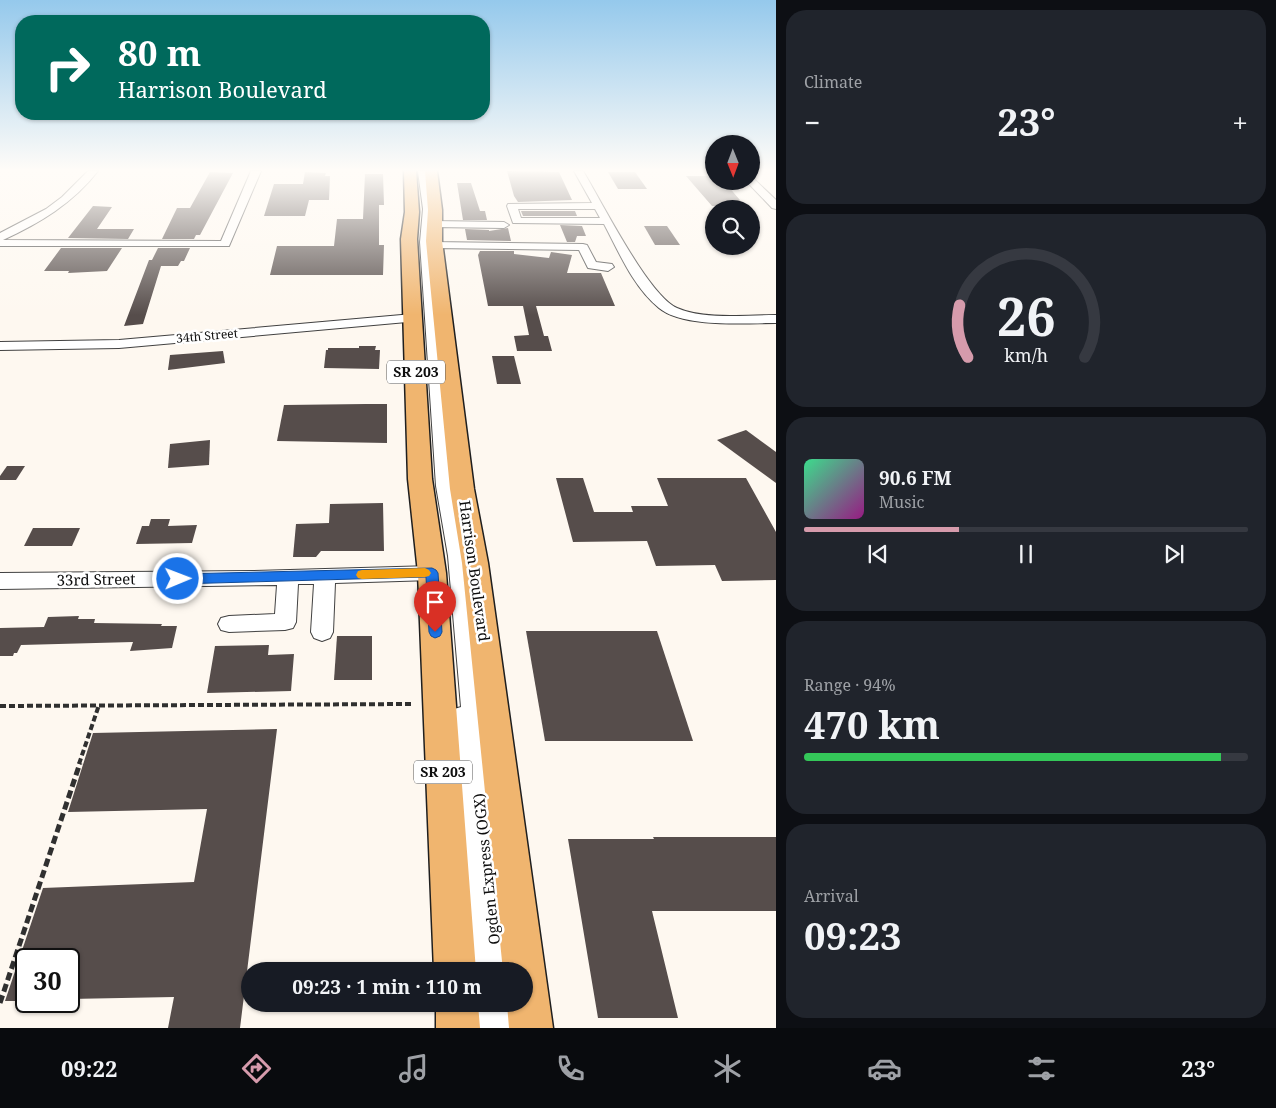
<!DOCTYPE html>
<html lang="en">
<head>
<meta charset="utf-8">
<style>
	:root { --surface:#171b24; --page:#20242c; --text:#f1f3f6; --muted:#9ea1a6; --line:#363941; --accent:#d69bac }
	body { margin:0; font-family:"Noto Serif",serif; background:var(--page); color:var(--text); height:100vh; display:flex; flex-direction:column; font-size:19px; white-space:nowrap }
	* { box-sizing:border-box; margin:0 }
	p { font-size:16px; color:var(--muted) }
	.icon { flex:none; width:28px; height:28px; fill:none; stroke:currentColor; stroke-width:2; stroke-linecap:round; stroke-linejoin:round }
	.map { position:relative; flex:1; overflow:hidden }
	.details { display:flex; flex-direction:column; gap:10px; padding:10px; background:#0d0f14; width:500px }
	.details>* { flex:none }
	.top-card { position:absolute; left:15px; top:15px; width:475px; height:105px; border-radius:20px; box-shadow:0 1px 4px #0004; background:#00695c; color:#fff; overflow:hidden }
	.needle { width:32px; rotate:179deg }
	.buttons { position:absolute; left:705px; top:135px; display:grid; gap:10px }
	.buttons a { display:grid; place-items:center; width:55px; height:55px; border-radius:50%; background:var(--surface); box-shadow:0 1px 4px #0004; font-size:25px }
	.speed { position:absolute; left:15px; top:948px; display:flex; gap:10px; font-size:25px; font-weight:700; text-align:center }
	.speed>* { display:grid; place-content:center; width:65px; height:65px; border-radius:50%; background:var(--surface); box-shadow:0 1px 4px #0004; line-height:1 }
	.speed .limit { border:2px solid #111; border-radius:8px; background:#fff; color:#111 }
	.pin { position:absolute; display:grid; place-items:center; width:42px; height:42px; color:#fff; margin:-51px -21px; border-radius:50% 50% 50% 0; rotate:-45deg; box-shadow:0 0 5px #0007 }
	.pin .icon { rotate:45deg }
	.me { position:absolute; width:55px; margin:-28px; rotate:89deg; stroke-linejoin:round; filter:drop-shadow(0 0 4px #0008) }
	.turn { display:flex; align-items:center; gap:18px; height:105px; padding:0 20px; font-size:22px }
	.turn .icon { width:65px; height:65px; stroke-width:2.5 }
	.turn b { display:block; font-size:35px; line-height:42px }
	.big { font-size:38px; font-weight:700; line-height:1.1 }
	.details .widget { flex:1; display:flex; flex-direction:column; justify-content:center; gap:8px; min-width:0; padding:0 18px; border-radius:20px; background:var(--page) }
	.details .dial { align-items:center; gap:0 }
	.dial svg { height:130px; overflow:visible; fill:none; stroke:var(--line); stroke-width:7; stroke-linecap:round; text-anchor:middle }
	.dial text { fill:var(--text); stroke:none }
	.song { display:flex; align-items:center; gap:15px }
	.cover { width:60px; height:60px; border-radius:8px; background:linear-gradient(135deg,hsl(150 70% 55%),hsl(310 70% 35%)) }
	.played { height:5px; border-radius:2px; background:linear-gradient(90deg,var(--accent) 35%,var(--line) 35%) }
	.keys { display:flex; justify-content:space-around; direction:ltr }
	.heat { display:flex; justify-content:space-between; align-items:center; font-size:28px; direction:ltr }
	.charge { height:8px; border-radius:4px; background:linear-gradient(90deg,#34c759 94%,var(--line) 0) }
	.trip { position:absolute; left:241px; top:962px; width:292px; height:50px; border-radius:25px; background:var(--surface); box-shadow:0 1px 4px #0004; font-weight:700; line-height:50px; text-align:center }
	.dock { display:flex; height:80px; justify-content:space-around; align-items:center; background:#090b0e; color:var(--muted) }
	.dock .icon { width:35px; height:35px }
	.dock .current { color:var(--accent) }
	.dock b { font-size:22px; color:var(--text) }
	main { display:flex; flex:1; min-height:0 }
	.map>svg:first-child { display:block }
	.building { fill:#564d4b }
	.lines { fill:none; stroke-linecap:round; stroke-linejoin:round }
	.minor-casing { stroke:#414141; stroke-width:2 }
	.major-casing { stroke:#1f1f1f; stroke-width:3 }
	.path-far1 { stroke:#303030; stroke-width:4; stroke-dasharray:6 3; stroke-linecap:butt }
	.path { stroke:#303030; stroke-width:5; stroke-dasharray:8 4; stroke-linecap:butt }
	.minor { fill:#fff; fill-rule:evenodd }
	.major { fill:#f0b56f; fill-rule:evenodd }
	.route { fill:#1a73e8; stroke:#114b97 }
	.slow { fill:#f59e0b }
	.labels { text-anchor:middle; stroke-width:5; stroke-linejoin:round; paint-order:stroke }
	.far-street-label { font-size:12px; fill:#0e0e0e; stroke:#fff }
	.shield { fill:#fff; stroke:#565656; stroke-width:1 }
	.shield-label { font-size:14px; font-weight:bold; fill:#0e0e0e }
	.street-label { font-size:15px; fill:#0e0e0e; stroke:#fff }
</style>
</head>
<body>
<main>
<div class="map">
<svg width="776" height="1028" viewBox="0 0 776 1028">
	<rect width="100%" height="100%" fill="#fef8f0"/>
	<!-- building -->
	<g class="building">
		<path d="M507,171l52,1 13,28 -54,2 -4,-6z"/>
		<path d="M210,172l23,1 -33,62h-4l-2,4h-32l15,-31h13z"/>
		<path d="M305,172l21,1 -1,3h5l-1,24h-20l-4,16h-41l10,-32h29z"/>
		<path d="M608,172h27l12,17h-29z"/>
		<path d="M365,174h18l1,31h-5v40h5l-1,30h-113l7,-29h57l3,-27h26z"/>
		<path d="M686,176h23l10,10h9l17,20h-33z"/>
		<path d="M457,183h14l9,28h5l2,9h-24z"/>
		<path d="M93,206l19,1 -15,22h37l-6,10 -60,-1z"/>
		<path d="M521,211h54l2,5h-54z"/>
		<path d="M560,225l22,1 4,10h-9l-2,6h-8z"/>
		<path d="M644,226h23l13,19h-25z"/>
		<path d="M508,228l3,13 -44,-1 -2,-11 24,1v1z"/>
		<path d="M61,248h61l-15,23 -39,2 1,-2h-25z"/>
		<path d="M158,248h32l-6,13h-3l-3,5h-17l-18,58 -19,2 25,-66h3z"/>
		<path d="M480,251h34v3l35,4 2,-6 21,3 -5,18h34l14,33h-79l8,30h4l4,15h-35l-3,-15 15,-1 -6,-29h-35l-10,-51z"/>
		<path d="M359,346h17l-1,4h5l-1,19 -55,-1 2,-18h2v-2h31z"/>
		<path d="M223,351l2,12 -57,7 2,-15z"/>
		<path d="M492,356h22l7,28h-24z"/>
		<path d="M366,404h21v39l-110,-2 7,-36z"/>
		<path d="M746,430l30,22v31l-59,-43z"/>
		<path d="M210,440l-1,25 -41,3 2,-24z"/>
		<path d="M7,466h18l-9,14h-16v-4z"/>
		<path d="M556,478h27l11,34h39l-2,-6h37l-11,-28h89l30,54v48l-54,1 -7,-16 -59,1 -9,-25 -74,1z"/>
		<path d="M383,503l1,48h-63l-5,6h-23l3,-33 33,-1 1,-19z"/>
		<path d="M151,519h19l-2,7 29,-1 -5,18 -56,1 6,-18h7z"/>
		<path d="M33,528h47l-8,18h-48z"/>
		<path d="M79,616l-1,3h17l-1,4 68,1 -1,2h16l-5,22 -42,3 3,-9 -112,3 -4,8h-3l-1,3h-13v-28l44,-1 4,-10z"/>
		<path d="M526,631h131l36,110h-148z"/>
		<path d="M337,636h35v44h-38z"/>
		<path d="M269,645l-1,10 26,-1 -3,37 -84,2 8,-47z"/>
		<path d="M277,729l-37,299h-72l6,-31 -105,2v-40h-43v42h-21l38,-113 151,-6 13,-73 -139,3 25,-79z"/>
		<path d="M653,837h123v74h-124l26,107h-80l-30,-179h86z"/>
	</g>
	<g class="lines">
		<defs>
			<g id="minor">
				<path d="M88,171h10c-25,32 -58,52 -95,69l218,1 30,-70h10l-32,75h-229v-13l46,-24 16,-12z"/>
				<path d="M418,171h10l5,38v12l71,1 5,3 -5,3 -72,-1v15l151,2 4,1 9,17 16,2 2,3 -6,4 -20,-3 -9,-18 -147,-2 22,238 14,70 45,415h-50l-15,-254 3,-7 10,-3 -13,-151 -12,-70 -16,-244 3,-33z"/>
				<path d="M574,171h9c19,31 65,124 94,137 27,12 70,7 99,7v8c-31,0 -93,5 -117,-15 -26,-21 -40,-56 -55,-84l-91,-1 -6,-17 1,-2 84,-1zM518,209h77l5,9h-79z"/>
				<path d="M751,178l3,1 22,21v9l-4,-1 -24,-25 -2,-2h5z"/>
				<path d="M413,314l7,4 -2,3 -299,27 -119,2v-8l119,-2z"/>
				<path d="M432,566l7,2 3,5 -3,5 -7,2 -97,3 -2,49 -3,6 -8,3 -8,-3 -3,-6 3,-48h-16l-2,38 -3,6 -8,2 -56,2 -8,-2 -3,-6 3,-6 8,-2 46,-2 2,-29 -277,4v-16l252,-2z"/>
				<path d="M466,1004h52l3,24h-53z"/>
			</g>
			<g id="major">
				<path d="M404,171h12l3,41 -2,27 15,240 14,94 30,398h-42l-16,-398 -10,-94 -7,-240 4,-27z"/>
				<path d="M425,171h12l5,39v31l32,248 14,74 65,465h-44l-2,-24h18v-33h-22l-41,-408 -12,-74 -24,-248 2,-31z"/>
				<path d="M436,1004h42l2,24h-44z"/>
			</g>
		</defs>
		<!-- minor casing -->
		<use href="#minor" class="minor-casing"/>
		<!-- major casing -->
		<use href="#major" class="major-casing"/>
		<!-- path-far1 -->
		<g class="path-far1">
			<path d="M0,706l412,-2"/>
			<path d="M79,764l20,-59"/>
		</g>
		<!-- path -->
		<path class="path" d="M0,1003l80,-240"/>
		<!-- minor -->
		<use href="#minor" class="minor"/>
		<!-- major -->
		<use href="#major" class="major"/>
	</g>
	<!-- sky -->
	<linearGradient id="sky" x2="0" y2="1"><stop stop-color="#95c9ec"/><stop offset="0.54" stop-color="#fffcf8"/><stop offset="1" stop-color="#fffcf8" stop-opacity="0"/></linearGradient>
	<rect width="776" height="315" fill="url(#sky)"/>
	<!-- route -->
	<path class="route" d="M432,568l4,2 2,3 4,59 -2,4 -5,2 -4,-2 -2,-4 -3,-55 -248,7 -4,-2 -2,-3 2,-3 4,-2z"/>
	<!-- slow -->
	<path class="slow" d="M425,568l4,2 2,3 -2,3 -4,1 -63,2 -4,-1 -2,-3 2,-4 4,-1z"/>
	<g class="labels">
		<!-- far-street labels -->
		<g class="far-street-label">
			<text transform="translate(207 336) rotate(-5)" y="4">34th Street</text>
		</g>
		<!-- shield labels -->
		<g class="shield">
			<rect x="387" y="360.5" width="58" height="23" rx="4"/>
			<rect x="414" y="760.5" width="58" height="23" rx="4"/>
		</g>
		<g class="shield-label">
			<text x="416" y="377">SR 203</text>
			<text x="443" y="777">SR 203</text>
		</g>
		<!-- street labels -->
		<g class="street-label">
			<text transform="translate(474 571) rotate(82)" y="5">Harrison Boulevard</text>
			<text transform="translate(96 580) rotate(-1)" y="5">33rd Street</text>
			<text transform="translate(487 869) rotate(-96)" y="5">Ogden Express (OGX)</text>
		</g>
	</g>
</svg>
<div class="buttons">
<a><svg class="needle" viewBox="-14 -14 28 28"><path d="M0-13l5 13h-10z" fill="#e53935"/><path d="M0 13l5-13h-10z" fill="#9ea1a6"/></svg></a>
<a><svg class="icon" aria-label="search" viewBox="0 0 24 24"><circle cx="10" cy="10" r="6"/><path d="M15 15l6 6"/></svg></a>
</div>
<div class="speed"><div class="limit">30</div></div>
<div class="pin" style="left:435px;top:632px;background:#d93025"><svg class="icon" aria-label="arrive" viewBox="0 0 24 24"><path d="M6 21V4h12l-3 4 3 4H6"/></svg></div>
<svg class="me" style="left:178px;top:579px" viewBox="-20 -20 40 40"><circle r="17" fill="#1a73e8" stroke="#fff" stroke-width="3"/><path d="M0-11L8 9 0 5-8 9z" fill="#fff"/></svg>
<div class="trip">09:23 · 1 min · 110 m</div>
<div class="top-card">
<div class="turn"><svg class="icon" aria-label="right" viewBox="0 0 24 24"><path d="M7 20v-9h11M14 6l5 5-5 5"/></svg><div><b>80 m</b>Harrison Boulevard</div></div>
</div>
</div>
<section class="details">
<div class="widget"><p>Climate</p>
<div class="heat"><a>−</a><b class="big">23°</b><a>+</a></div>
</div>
<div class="widget dial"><svg viewBox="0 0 100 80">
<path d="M14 69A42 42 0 1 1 86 69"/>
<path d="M14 69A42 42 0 0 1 9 37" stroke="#d69bac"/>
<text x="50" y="56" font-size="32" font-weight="700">26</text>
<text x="50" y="72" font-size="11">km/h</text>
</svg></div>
<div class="widget">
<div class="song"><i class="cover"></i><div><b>90.6 FM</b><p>Music</p></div></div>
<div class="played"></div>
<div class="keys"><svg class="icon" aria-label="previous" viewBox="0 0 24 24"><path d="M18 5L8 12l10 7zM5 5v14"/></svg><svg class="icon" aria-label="pause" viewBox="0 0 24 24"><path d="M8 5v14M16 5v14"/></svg><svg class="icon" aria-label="next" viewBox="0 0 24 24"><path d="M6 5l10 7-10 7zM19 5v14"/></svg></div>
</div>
<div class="widget"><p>Range · 94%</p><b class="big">470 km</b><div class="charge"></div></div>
<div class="widget"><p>Arrival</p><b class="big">09:23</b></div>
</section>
</main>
<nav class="dock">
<b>09:22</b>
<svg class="icon current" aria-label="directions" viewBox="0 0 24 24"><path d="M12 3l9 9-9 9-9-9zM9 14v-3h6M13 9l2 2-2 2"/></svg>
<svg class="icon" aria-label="music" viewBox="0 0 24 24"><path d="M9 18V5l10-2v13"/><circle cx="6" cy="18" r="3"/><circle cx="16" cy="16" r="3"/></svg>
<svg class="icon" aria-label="phone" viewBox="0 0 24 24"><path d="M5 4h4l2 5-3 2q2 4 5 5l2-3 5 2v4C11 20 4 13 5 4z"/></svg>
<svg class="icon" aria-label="climate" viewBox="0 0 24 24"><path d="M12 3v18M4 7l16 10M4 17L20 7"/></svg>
<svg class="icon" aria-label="car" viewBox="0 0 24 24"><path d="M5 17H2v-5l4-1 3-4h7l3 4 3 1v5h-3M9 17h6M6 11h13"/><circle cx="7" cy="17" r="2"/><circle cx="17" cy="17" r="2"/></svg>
<svg class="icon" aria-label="filters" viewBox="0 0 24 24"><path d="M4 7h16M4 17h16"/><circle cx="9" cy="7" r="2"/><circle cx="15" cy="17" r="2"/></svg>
<b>23°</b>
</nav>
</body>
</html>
